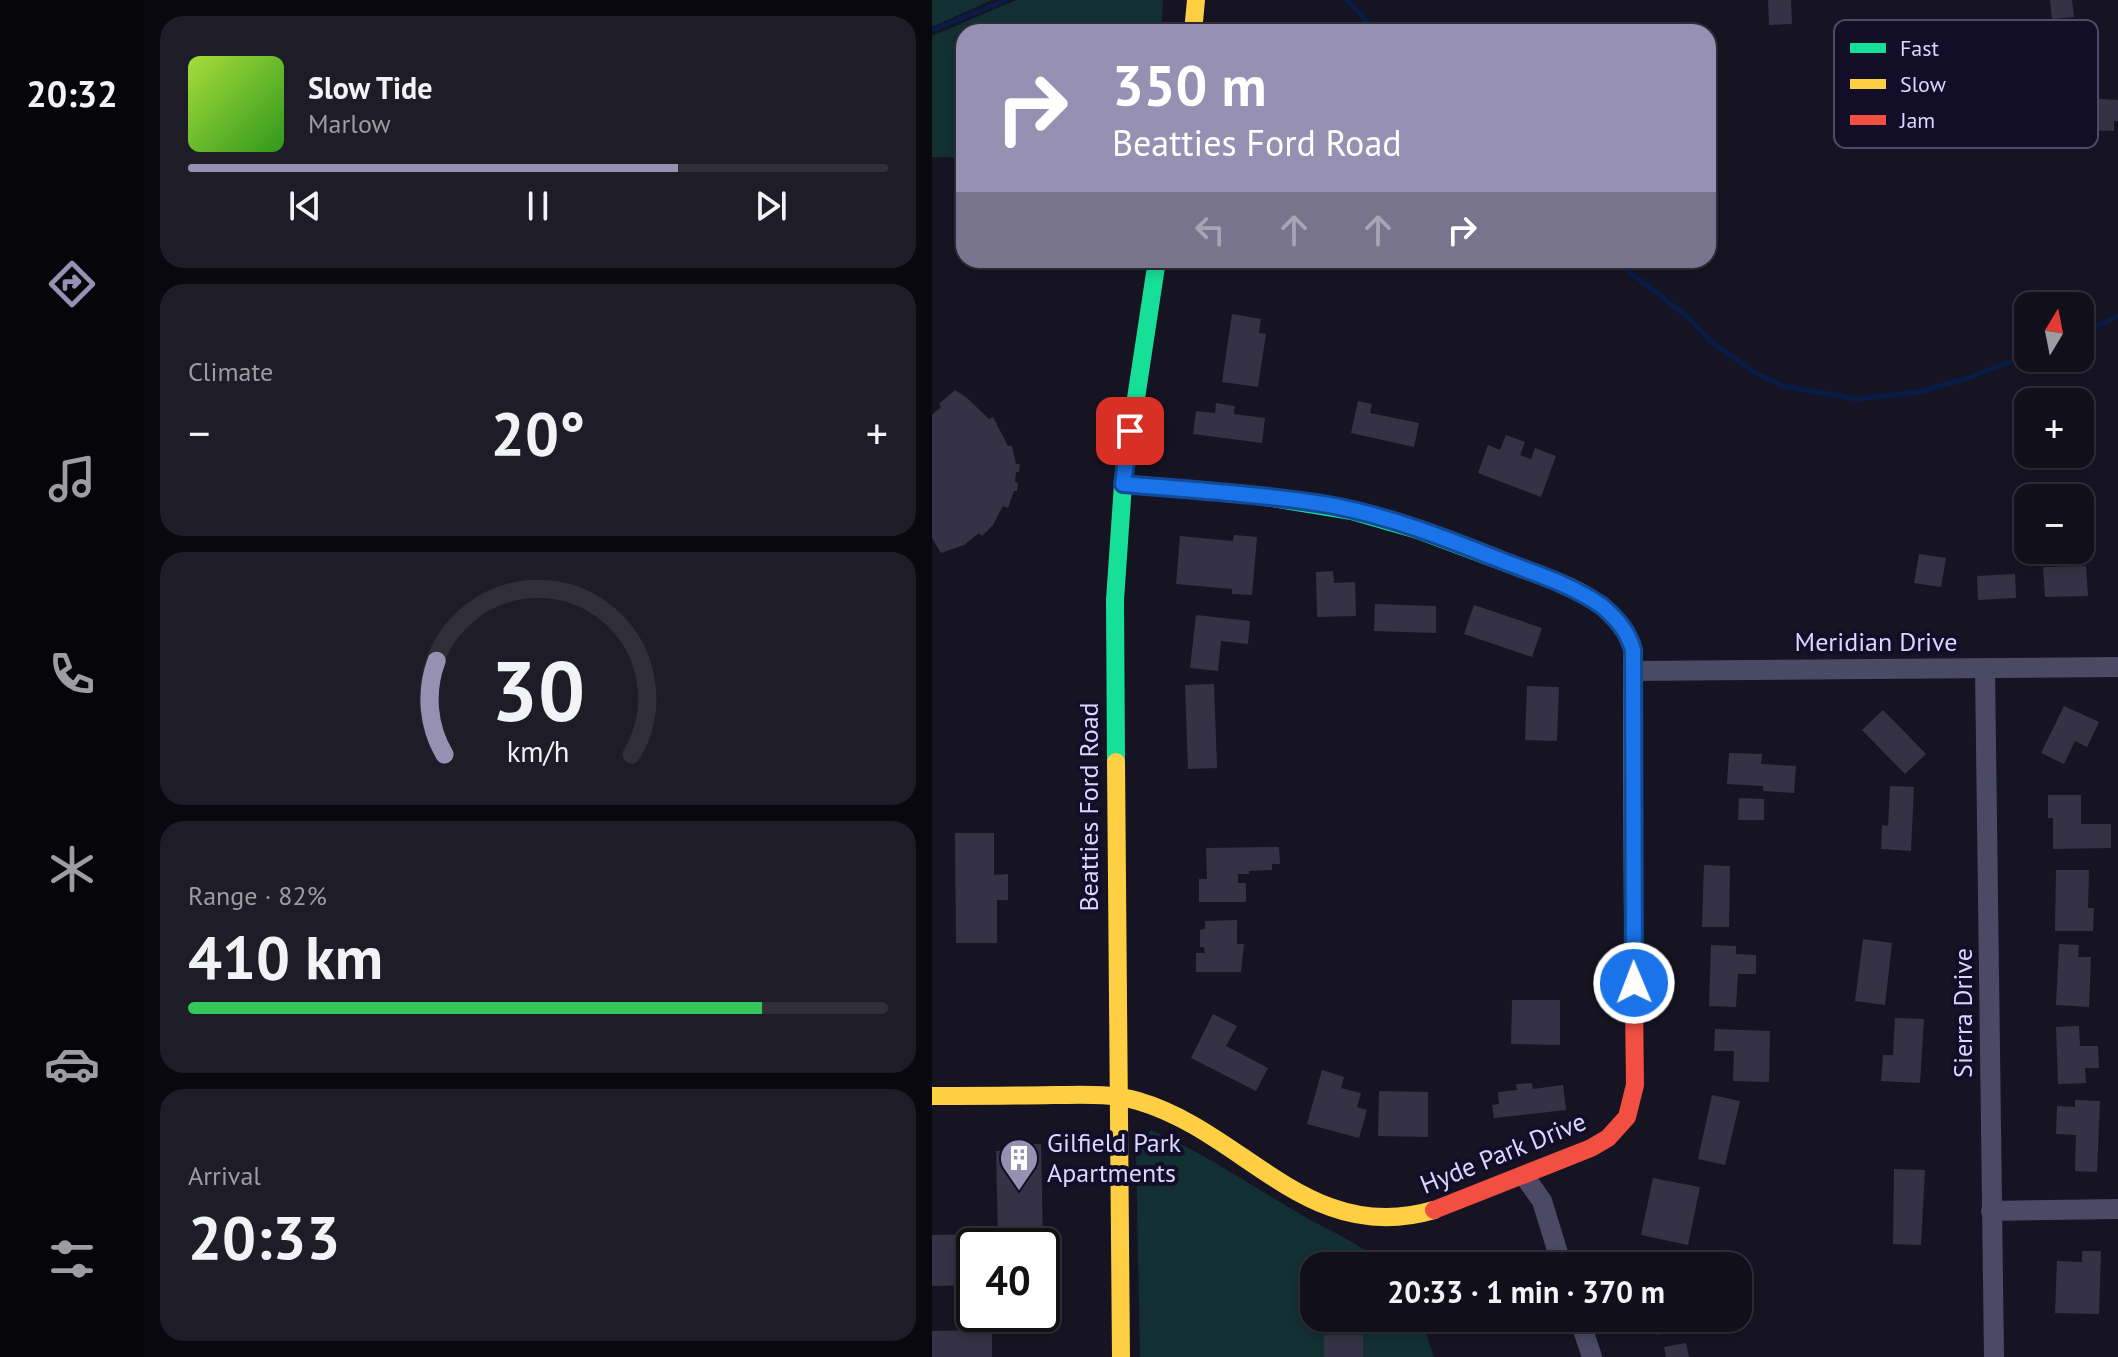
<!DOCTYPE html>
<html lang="en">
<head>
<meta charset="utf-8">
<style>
	:root { --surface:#100f1a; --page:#1e1d27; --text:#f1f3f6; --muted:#9c9ca2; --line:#302f39; --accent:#9691b2 }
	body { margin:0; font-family:"PT Sans",sans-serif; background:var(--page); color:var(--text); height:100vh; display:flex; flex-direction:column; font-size:30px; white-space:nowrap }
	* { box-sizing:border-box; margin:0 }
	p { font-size:26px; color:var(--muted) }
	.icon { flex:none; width:44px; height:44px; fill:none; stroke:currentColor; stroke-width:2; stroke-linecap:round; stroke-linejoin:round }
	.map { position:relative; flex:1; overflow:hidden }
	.drawer { display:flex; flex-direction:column; gap:16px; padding:16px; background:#09080e; width:788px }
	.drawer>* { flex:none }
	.top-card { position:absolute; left:24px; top:24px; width:760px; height:244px; border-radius:24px; box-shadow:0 4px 12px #0003,0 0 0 2px var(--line); background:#9691b2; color:#fff; overflow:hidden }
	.needle { width:52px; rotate:10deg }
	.fabs { position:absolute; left:1082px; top:292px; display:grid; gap:16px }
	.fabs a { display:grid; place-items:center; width:80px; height:80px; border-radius:16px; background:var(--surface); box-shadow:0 4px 12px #0003,0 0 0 2px var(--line); font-size:40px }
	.speed { position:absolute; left:24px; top:1228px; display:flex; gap:16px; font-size:40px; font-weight:700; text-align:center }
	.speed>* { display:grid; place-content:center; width:104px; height:104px; border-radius:50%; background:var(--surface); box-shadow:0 4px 12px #0003,0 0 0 2px var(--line); line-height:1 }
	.speed .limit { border:4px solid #111; border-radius:12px; background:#fff; color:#111 }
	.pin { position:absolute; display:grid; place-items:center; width:68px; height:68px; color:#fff; margin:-34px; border-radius:16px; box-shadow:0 4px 12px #0006 }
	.me { position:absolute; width:88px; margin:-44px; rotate:359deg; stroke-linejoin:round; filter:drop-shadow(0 0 6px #0008) }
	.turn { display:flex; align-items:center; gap:28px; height:168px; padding:0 24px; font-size:36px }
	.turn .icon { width:104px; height:104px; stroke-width:2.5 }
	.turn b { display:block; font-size:56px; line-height:68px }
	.lanes { display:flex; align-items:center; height:76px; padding:0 24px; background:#0003; justify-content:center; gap:40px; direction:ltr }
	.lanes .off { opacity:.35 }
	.big { font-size:60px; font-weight:600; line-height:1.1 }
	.drawer .card { flex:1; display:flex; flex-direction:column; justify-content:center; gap:12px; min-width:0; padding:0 28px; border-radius:24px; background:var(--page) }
	.drawer .dial { align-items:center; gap:0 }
	.dial svg { height:208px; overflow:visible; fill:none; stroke:var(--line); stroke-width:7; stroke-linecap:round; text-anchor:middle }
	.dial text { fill:var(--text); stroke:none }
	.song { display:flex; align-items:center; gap:24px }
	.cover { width:96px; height:96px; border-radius:12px; background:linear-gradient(135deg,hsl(80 70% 55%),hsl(110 70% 35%)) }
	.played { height:8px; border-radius:4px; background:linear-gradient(90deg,var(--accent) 70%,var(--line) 70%) }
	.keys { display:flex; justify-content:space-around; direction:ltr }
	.heat { display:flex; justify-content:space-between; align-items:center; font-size:44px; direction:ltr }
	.charge { height:12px; border-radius:6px; background:linear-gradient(90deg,#34c759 82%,var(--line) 0) }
	.trip { position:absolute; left:368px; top:1252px; width:452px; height:80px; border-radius:24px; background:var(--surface); box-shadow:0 4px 12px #0003,0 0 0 2px var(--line); font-weight:600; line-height:80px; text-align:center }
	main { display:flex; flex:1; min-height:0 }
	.dock { display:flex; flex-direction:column; width:144px; justify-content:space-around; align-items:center; background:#06060a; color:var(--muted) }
	.dock .icon { width:56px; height:56px }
	.dock .current { color:var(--accent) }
	.dock b { font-size:36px; color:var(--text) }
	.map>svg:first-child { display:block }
	.green { fill:#122f31 }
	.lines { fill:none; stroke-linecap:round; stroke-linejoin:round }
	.stream { stroke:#081c45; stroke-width:5 }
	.building { fill:#353245 }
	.street { stroke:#4b4963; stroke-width:20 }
	.fast { stroke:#16e098; stroke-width:18 }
	.slow { stroke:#ffcf43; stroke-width:18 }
	.jam { stroke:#f24e42; stroke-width:18 }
	.route-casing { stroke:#114b97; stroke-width:20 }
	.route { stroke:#1a73e8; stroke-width:14 }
	.labels { text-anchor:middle; stroke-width:8; stroke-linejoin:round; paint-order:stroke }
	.street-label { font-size:26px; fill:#dbd5ff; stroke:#130e28 }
	.poi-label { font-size:26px; fill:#dbd5ff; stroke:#130e28; text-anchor:start }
	.key { fill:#130e28; stroke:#4f4a68; stroke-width:2 }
	.key-label { font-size:22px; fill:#dbd5ff }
</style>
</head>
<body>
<main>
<nav class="dock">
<b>20:32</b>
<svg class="icon current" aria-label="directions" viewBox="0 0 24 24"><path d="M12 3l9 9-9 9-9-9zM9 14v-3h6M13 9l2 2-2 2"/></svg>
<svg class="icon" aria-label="music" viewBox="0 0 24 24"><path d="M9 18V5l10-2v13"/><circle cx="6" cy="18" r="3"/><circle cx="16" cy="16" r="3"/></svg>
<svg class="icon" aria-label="phone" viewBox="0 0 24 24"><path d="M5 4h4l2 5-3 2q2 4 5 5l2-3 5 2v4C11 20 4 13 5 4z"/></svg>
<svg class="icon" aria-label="climate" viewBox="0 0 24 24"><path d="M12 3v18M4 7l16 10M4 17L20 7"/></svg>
<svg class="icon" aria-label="car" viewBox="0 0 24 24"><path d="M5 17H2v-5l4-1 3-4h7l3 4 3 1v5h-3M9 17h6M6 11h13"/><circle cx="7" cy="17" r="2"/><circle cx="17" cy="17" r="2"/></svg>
<svg class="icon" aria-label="filters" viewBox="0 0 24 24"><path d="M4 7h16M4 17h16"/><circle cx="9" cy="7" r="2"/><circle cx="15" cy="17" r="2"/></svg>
</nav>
<section class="drawer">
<div class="card">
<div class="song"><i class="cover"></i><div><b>Slow Tide</b><p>Marlow</p></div></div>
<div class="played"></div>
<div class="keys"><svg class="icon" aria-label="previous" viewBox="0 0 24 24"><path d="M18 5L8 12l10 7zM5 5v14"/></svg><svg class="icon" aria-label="pause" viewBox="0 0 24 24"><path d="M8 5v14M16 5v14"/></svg><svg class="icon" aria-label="next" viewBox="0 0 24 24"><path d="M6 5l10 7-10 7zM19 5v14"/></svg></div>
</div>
<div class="card"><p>Climate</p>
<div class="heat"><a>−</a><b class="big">20°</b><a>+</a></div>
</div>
<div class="card dial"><svg viewBox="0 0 100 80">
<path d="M14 69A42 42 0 1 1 86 69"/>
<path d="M14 69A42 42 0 0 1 11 33" stroke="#9691b2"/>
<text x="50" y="56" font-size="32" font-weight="700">30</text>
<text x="50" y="72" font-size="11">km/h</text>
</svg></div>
<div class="card"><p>Range · 82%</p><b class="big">410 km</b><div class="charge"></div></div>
<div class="card"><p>Arrival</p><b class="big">20:33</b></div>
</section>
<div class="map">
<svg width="1186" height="1357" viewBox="0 0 1186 1357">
	<rect width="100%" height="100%" fill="#161422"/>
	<!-- green -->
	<g class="green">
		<path d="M0,0h60l-60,27z"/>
		<path d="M84,0h147l-2,32h-197v126l-32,-1v-121z"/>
		<path d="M219,1130c54,23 100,56 151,85 29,17 58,28 84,51h-72v52h107l13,39h-294l-4,-206z"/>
	</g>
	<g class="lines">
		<!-- stream -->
		<g class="stream">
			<path d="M415,0l30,32"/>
			<path d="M0,30l75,-30"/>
			<path d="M682,260l75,58 21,23 44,31 29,14 73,13 63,-7 46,-13 63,-24"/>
			<path d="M1148,334l38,-18"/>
		</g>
	</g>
	<!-- building -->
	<g class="building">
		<path d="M836,0h23l1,24 -23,1z"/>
		<path d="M1118,0h22l2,17 -22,2z"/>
		<path d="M1157,98l29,2v21h-4v10l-26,-1z"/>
		<path d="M300,314l29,5 -2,14 7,1 -8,53 -36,-5z"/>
		<path d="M23,390l12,8 22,21 4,-2 15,29h4l4,18h4l-1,8h-3l-1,10 3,1 -1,8h-3l-6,17 -5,-2 -10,19 -11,11 -3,-3 -15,12 -23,8 -9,-15v-123l9,-8 -2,-3z"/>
		<path d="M426,401l14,3 -2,9 49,10 -5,24 -63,-14z"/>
		<path d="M284,403l19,3 -1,8 31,4 -3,25 -69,-9 3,-23 19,2z"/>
		<path d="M574,435l19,7 -5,13 11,4 4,-11 21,8 -15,41 -63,-24 10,-28 12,5z"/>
		<path d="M302,535l23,2 -5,58 -20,-1v-5l-56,-5 4,-48 53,5z"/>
		<path d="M987,554l27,4 -5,29 -27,-4z"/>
		<path d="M1154,566l2,30 -43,1 -2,-30z"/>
		<path d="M401,571l1,12 21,-1 1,34 -39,1 -1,-45z"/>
		<path d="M1083,574l1,24 -38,2 -1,-24z"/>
		<path d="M443,604l61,2v27l-62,-2z"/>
		<path d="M542,605l68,23 -10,29 -68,-23z"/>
		<path d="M264,615l54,6 -2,23 -27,-3 -3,30 -28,-3z"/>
		<path d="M282,684l3,84 -29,1 -3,-84z"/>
		<path d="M595,686l32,1 -2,54 -32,-1z"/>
		<path d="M1132,706l35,16 -12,25 -12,-6 -11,23 -23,-11z"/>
		<path d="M951,710l43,44 -21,20 -43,-44z"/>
		<path d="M797,753l33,1 -1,10 35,2 -2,27 -31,-2v-5l-36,-2z"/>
		<path d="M958,786l24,1 -3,64 -30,-2 1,-24 6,1z"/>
		<path d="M1116,795h33v29h30v24l-58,1v-31h-5z"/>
		<path d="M807,798l25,1v21h-26z"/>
		<path d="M23,833h39v42l14,-1v26h-11v43h-41z"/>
		<path d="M347,847l1,17h-8v6l-23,1v3h-11v9h8v19h-47v-23h8l-1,-31z"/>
		<path d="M772,865l26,1 -1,61h-27z"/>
		<path d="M1124,870h33l-1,38h6l-1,23h-38z"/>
		<path d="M305,920v24h7l-3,28h-45v-19h9l-1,-6h-4v-17l5,-1v-8z"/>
		<path d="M931,939l29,4 -7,62 -30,-4z"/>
		<path d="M1127,944l20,1 -1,12h13l-2,50 -33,-2z"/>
		<path d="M779,945l25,1v8l20,1v19h-18l-2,33 -27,-1z"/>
		<path d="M580,1000h48v45l-49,-1z"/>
		<path d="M281,1014l24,12 -11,20 42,22 -12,23 -65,-33z"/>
		<path d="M963,1018l29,1 -4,64 -39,-2 2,-26h10z"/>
		<path d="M1147,1026l1,20h18l1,22h-14l1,15 -28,1 -2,-57z"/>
		<path d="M783,1029l55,2 -1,51 -36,-1 1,-30h-20z"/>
		<path d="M390,1070l22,7 -3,11 20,5 -4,14 10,3 -8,28 -52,-14z"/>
		<path d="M600,1083l1,6 30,-4 3,25 -72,8 -2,-13 7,-1 -1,-12 19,-2 -1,-6z"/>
		<path d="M447,1091l49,1v45l-50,-1z"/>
		<path d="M780,1095l28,6 -15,64 -27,-6z"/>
		<path d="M1143,1100l25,1 -3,71 -22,-1 1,-36 -20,-1 1,-28 18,1z"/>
		<path d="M109,1144l2,102h-69v39l-42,1v-51l54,-1v5h12l-2,-88 15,-1v-5z"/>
		<path d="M962,1169l31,1 -4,75 -28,-1z"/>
		<path d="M721,1178l47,9 -12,58 -47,-10z"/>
		<path d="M1150,1251h19l-2,63 -44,-1 2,-52 25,1z"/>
		<path d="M719,1318h30l2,10 -27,7z"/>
		<path d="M60,1330v27h-60v-26z"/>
		<rect x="392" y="1335" width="39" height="22"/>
		<path d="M754,1343l3,14h-23l-2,-10z"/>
	</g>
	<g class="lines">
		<!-- street -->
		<g class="street">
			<path d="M1053,668l9,689"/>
			<path d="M702,671l484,-4"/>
			<path d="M593,1177l17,24 20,65"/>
			<path d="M1059,1211l127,-2"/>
			<path d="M647,1318l13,39"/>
		</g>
		<!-- fast -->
		<g class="fast">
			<path d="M191,484l130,11 99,16 66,19 150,56"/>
			<path d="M184,762l-1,-162 8,-116 34,-224"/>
		</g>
		<!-- slow -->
		<g class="slow">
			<path d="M261,32l3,-32"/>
			<path d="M636,586c28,13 55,32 64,62l1,269"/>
			<path d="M184,762l5,595"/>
			<path d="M0,1096c40,0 81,0 121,-1 29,0 57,-2 85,6 107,31 170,146 296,109"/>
		</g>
		<!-- jam -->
		<path class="jam" d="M502,1210l157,-62 17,-10 19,-21 8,-32 -2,-168"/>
	</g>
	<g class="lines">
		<defs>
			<path id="route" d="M198,431l-7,53c68,6 138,10 206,21 61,11 121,35 179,58 32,12 66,23 94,43 14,12 26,25 31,44l1,333"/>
		</defs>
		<!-- route casing -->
		<use href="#route" class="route-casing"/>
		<!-- route -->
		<use href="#route" class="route"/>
	</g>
	<!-- icons -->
	<defs>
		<symbol id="building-pin" viewBox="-11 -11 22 30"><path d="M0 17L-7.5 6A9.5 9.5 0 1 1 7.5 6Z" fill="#9691b2" stroke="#130e28"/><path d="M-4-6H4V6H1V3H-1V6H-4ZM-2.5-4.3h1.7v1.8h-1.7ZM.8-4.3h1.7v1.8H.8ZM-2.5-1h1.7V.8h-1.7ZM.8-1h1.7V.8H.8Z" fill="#fff"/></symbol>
	</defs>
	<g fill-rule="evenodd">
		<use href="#building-pin" x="65" y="1136" width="44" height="60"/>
	</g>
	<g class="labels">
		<!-- street labels -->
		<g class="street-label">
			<text x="944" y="651">Meridian Drive</text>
			<text transform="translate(157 807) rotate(-90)" y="9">Beatties Ford Road</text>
			<text transform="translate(1031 1013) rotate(-90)" y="9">Sierra Drive</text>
			<text transform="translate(571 1153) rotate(-22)" y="9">Hyde Park Drive</text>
		</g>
		<!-- poi labels -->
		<g class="poi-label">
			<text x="115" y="1152">Gilfield Park<tspan x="115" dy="30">Apartments</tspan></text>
		</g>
	</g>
	<!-- legend -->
	<rect x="902" y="20" width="264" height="128" rx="12" class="key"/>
	<rect x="918" y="43" width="36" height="10" fill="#16e098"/>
	<rect x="918" y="79" width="36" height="10" fill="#ffcf43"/>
	<rect x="918" y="115" width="36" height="10" fill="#f24e42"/>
	<g class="key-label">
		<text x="968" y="56">Fast</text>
		<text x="968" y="92">Slow</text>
		<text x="968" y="128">Jam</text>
	</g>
</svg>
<div class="fabs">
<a><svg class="needle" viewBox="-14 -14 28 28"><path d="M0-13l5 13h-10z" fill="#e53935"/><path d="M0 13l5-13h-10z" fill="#9c9ca2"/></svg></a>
<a>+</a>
<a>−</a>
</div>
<div class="speed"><div class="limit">40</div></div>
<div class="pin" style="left:198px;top:431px;background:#d93025"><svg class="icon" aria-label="arrive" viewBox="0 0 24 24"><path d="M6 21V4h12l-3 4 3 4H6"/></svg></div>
<svg class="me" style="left:702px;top:983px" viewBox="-20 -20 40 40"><circle r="17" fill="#1a73e8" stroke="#fff" stroke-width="3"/><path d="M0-11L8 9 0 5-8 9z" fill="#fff"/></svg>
<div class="trip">20:33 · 1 min · 370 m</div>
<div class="top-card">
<div class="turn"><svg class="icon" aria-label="right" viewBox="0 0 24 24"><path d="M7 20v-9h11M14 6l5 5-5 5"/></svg><div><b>350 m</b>Beatties Ford Road</div></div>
<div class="lanes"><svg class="icon off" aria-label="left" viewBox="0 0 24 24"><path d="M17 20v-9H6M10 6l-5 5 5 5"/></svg><svg class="icon off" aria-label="ahead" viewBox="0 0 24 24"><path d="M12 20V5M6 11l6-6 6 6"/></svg><svg class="icon off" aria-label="ahead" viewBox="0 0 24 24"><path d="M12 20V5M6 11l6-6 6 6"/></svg><svg class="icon" aria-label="right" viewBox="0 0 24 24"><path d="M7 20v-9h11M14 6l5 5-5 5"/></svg></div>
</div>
</div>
</main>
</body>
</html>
